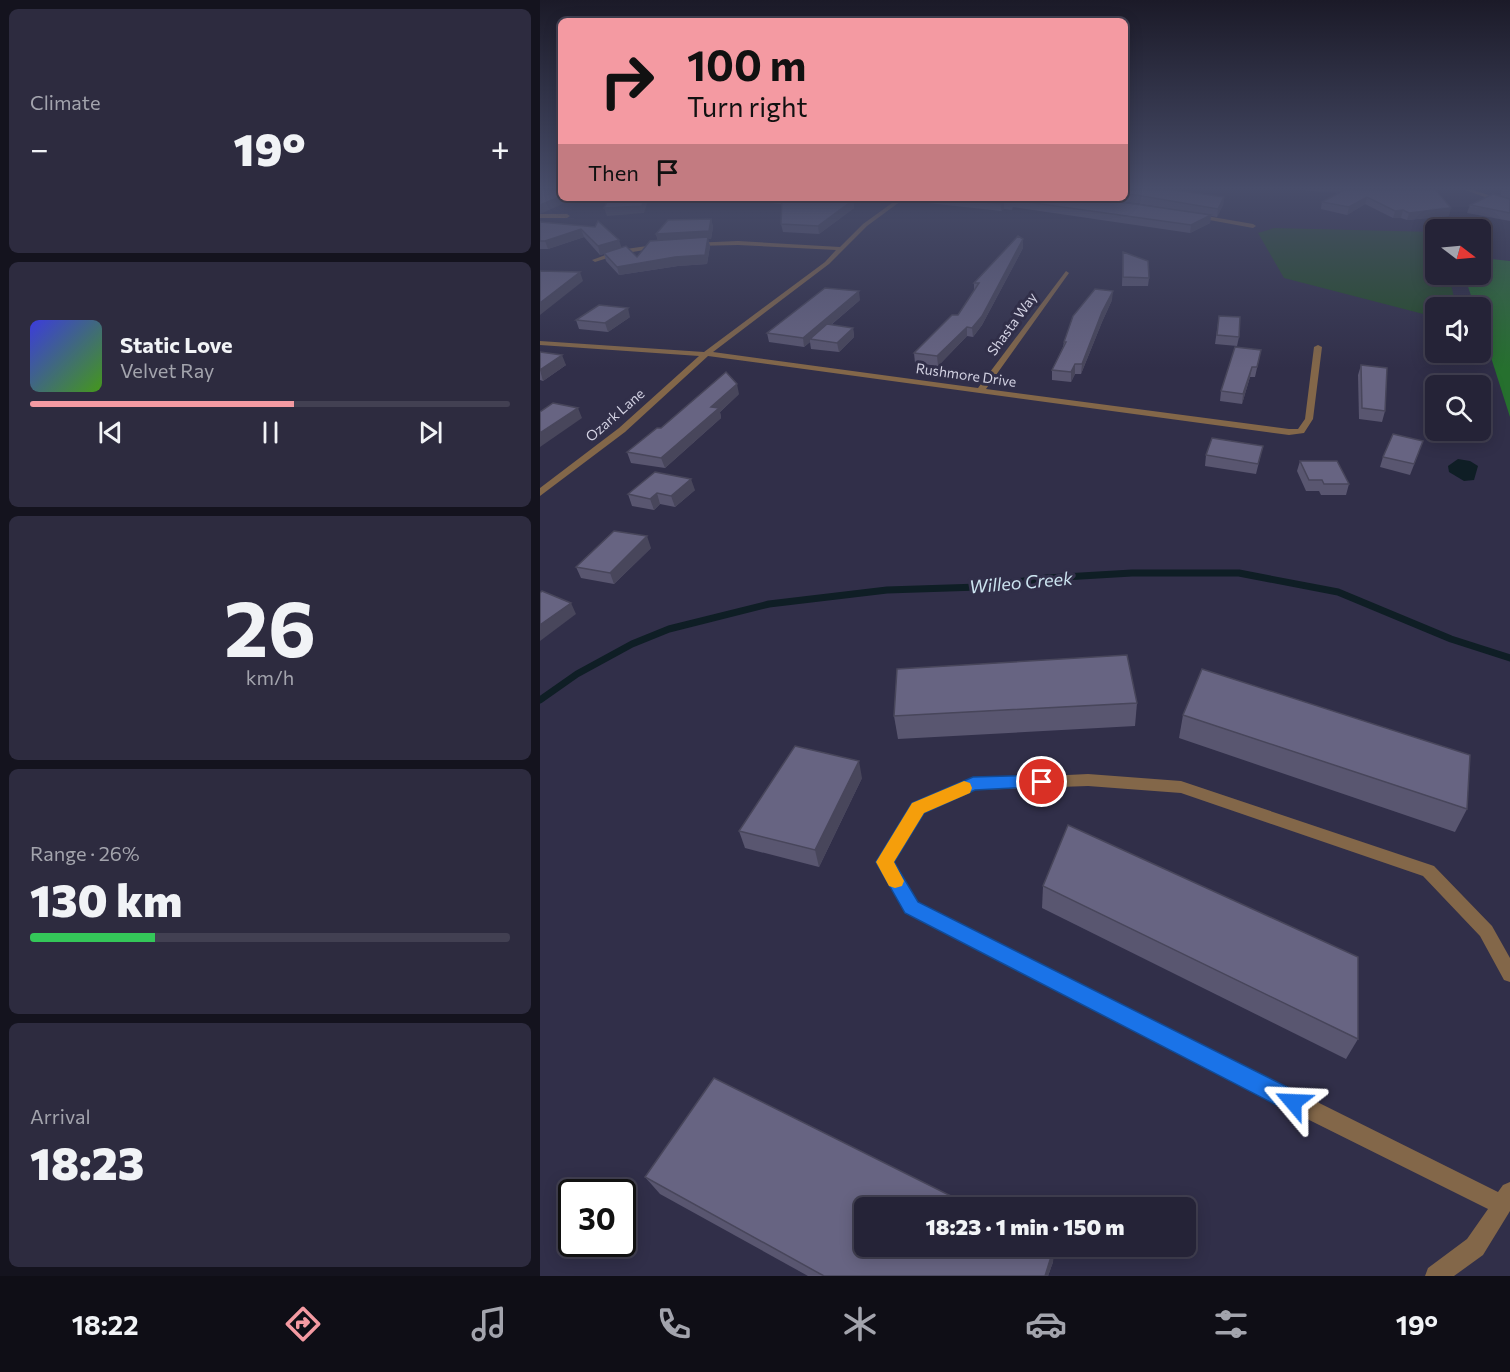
<!DOCTYPE html>
<html lang="en">
<head>
<meta charset="utf-8">
<style>
	:root { --surface:#252337; --page:#2d2b3f; --text:#f1f3f6; --muted:#a3a4ad; --line:#424052; --accent:#f49aa2 }
	body { margin:0; font-family:Commissioner,sans-serif; background:var(--page); color:var(--text); height:100vh; display:flex; flex-direction:column; font-size:22px; white-space:nowrap }
	* { box-sizing:border-box; margin:0 }
	p { font-size:20px; color:var(--muted) }
	.icon { flex:none; width:33px; height:33px; fill:none; stroke:currentColor; stroke-width:2; stroke-linecap:round; stroke-linejoin:round }
	.map { position:relative; flex:1; overflow:hidden }
	.panel { display:flex; flex-direction:column; gap:9px; padding:9px; background:#14131e; width:540px }
	.panel>* { flex:none }
	.top-card { position:absolute; left:18px; top:18px; width:570px; height:183px; border-radius:9px; box-shadow:0 3px 15px #0003,0 0 0 2px var(--line); background:#f49aa2; color:#111; overflow:hidden }
	.needle { width:39px; rotate:106deg }
	.fabs { position:absolute; left:885px; top:219px; display:grid; gap:12px }
	.fabs a { display:grid; place-items:center; width:66px; height:66px; border-radius:9px; background:var(--surface); box-shadow:0 3px 15px #0003,0 0 0 2px var(--line); font-size:30px }
	.speed { position:absolute; left:18px; top:1179px; display:flex; gap:12px; font-size:30px; font-weight:700; text-align:center }
	.speed>* { display:grid; place-content:center; width:78px; height:78px; border-radius:50%; background:var(--surface); box-shadow:0 3px 15px #0003,0 0 0 2px var(--line); line-height:1 }
	.speed .limit { border:3px solid #111; border-radius:9px; background:#fff; color:#111 }
	.pin { position:absolute; display:grid; place-items:center; width:51px; height:51px; color:#fff; margin:-26px; border:3px solid #fff; border-radius:50%; box-shadow:0 2px 6px #0007 }
	.me { position:absolute; width:66px; margin:-33px; rotate:296deg; stroke-linejoin:round; filter:drop-shadow(0 0 4px #0008) }
	.turn { display:flex; align-items:center; gap:21px; height:126px; padding:0 30px; font-size:27px }
	.turn .icon { width:78px; height:78px; stroke-width:2.5 }
	.turn b { display:block; font-size:42px; line-height:51px }
	.then { display:flex; align-items:center; height:57px; padding:0 30px; background:#0003; gap:12px; font-size:22px }
	.big { font-size:45px; font-weight:800; line-height:1.1 }
	.panel .tile { flex:1; display:flex; flex-direction:column; justify-content:center; gap:9px; min-width:0; padding:0 21px; border-radius:9px; background:var(--page) }
	.panel .dial { align-items:center; gap:0 }
	.dial b { font-size:78px; line-height:1 }
	.song { display:flex; align-items:center; gap:18px }
	.cover { width:72px; height:72px; border-radius:9px; background:linear-gradient(135deg,hsl(240 70% 55%),hsl(100 70% 35%)) }
	.played { height:6px; border-radius:3px; background:linear-gradient(90deg,var(--accent) 55%,var(--line) 55%) }
	.keys { display:flex; justify-content:space-around; direction:ltr }
	.heat { display:flex; justify-content:space-between; align-items:center; font-size:33px; direction:ltr }
	.charge { height:9px; border-radius:4px; background:linear-gradient(90deg,#34c759 26%,var(--line) 0) }
	.trip { position:absolute; left:314px; top:1197px; width:342px; height:60px; border-radius:9px; background:var(--surface); box-shadow:0 3px 15px #0003,0 0 0 2px var(--line); font-weight:800; line-height:60px; text-align:center }
	.menu { display:flex; height:96px; justify-content:space-around; align-items:center; background:#0f0e16; color:var(--muted) }
	.menu .icon { width:42px; height:42px }
	.menu .on { color:var(--accent) }
	.menu b { font-size:27px; color:var(--text) }
	main { display:flex; flex:1; min-height:0 }
	.map>svg:first-child { display:block }
	.green { fill:#234d26 }
	.forest { fill:#26702e }
	.water { fill:#0f1e25 }
	.lines { fill:none; stroke-linecap:round; stroke-linejoin:round }
	.stream { stroke:#0f1e25; stroke-width:7 }
	.minor { fill:#836749; fill-rule:evenodd }
	.wall { fill:#595670; fill-rule:evenodd }
	.shaded-wall { fill:#48465b }
	.building { fill:#676482; stroke:#48465b; stroke-width:1.5 }
	.route { fill:#1a73e8; stroke:#114b97; stroke-width:1.5 }
	.slow { fill:#f59e0b }
	.labels { text-anchor:middle; stroke-width:6; stroke-linejoin:round; paint-order:stroke }
	.far-street-label { font-size:14px; fill:#d3d2e3; stroke:#312f49 }
	.water-label { font-size:18px; font-style:italic; fill:#cce4f0; stroke:#312f49 }
</style>
</head>
<body>
<main>
<section class="panel">
<div class="tile"><p>Climate</p>
<div class="heat"><a>−</a><b class="big">19°</b><a>+</a></div>
</div>
<div class="tile">
<div class="song"><i class="cover"></i><div><b>Static Love</b><p>Velvet Ray</p></div></div>
<div class="played"></div>
<div class="keys"><svg class="icon" aria-label="previous" viewBox="0 0 24 24"><path d="M18 5L8 12l10 7zM5 5v14"/></svg><svg class="icon" aria-label="pause" viewBox="0 0 24 24"><path d="M8 5v14M16 5v14"/></svg><svg class="icon" aria-label="next" viewBox="0 0 24 24"><path d="M6 5l10 7-10 7zM19 5v14"/></svg></div>
</div>
<div class="tile dial"><b>26</b><p>km/h</p></div>
<div class="tile"><p>Range · 26%</p><b class="big">130 km</b><div class="charge"></div></div>
<div class="tile"><p>Arrival</p><b class="big">18:23</b></div>
</section>
<div class="map">
<svg width="970" height="1276" viewBox="0 0 970 1276">
	<rect width="100%" height="100%" fill="#312f49"/>
	<!-- green -->
	<path class="green" d="M734,228l161,4 1,42 13,1 7,32 -20,1 -1,9 -151,-39 -26,-45z"/>
	<!-- forest -->
	<path class="forest" d="M941,258l29,3v156l-29,-91 -1,-18 -5,-1 -11,-32 16,-1z"/>
	<!-- water -->
	<path class="water" d="M918,459l12,2 8,5 -4,14 -10,1 -15,-9 -1,-6z"/>
	<g class="lines">
		<!-- stream -->
		<path class="stream" d="M0,700l37,-26 55,-30 37,-15 100,-25 118,-14 92,-3 68,-9 85,-5h107l99,19 113,47 59,19"/>
		<!-- minor -->
		<g class="minor">
			<path d="M925,190h8l37,12v4z"/>
			<path d="M359,198h6l-38,28 -38,38 -116,88 265,36 88,-117 3,2 -83,116 303,40h9l7,-10 9,-72 4,-2 4,2 -9,72 -9,14 -15,2 -581,-79 -83,76 -85,64v-8l79,-60 80,-72 -159,-11v-4l164,11 121,-90 11,-12 -98,-5 -45,1 -2,-3 47,-2 102,6 23,-23z"/>
			<path d="M0,214h27l3,2 -3,2h-27z"/>
			<path d="M655,214l58,10 3,2 -3,2 -60,-11z"/>
			<path d="M121,244l2,3 -43,7 -25,8 -3,-2 27,-10z"/>
			<path d="M548,774l93,7 253,85 58,60 18,32v24l-6,-2 -24,-44 -57,-60 -242,-83 -93,-7 -114,4 -51,22 -30,50 24,41 581,289 5,-7 7,-3v29l-27,44 -29,21h-29l3,-8 39,-29 21,-30 -243,-121 -340,-175 -28,-51 36,-58 55,-24z"/>
		</g>
	</g>
	<!-- wall -->
	<g class="wall">
		<path d="M585,190l99,7 -1,8 -6,12 -6,-1 -1,7 -20,10 -177,-26 -1,3 -8,-1 -3,2 -73,-8 -1,-5h198zM574,201l21,2 48,8z"/>
		<path d="M759,190h137l13,26 -42,4 -6,-2h-8l-28,-14 -18,11 -26,-6 1,-7 17,-9z"/>
		<path d="M962,190h8v31l-43,-8 3,-8 30,-9z"/>
		<path d="M172,198h69v6z"/>
		<path d="M313,200l1,8 -35,26 -36,-2 -2,-8z"/>
		<path d="M171,219l2,8 -2,12h-3l2,7 -3,18 -29,2 -59,9 -13,-14 -2,-7 -4,1 -16,-18 -36,12h-8v-27l55,5 26,21 16,9 21,-16 -2,-7z"/>
		<path d="M483,239v9l-41,77 -9,12 -6,-1 -29,30 -23,-3 -1,-10 44,-38 16,-24v-8z"/>
		<path d="M583,252l26,26 -1,8h-26z"/>
		<path d="M320,300l-29,25 22,3 1,9 -15,15 -28,-3 -1,-7 -6,5 -35,-5 -2,-9z"/>
		<path d="M572,300l-10,22 -21,52h-6l-4,8 -19,-2v-10l11,-23 1,-5z"/>
		<path d="M679,316l20,21 -2,9 -22,-2z"/>
		<path d="M90,317l-22,15 -29,-3 -3,-9z"/>
		<path d="M721,350l-6,27h-5l-8,27 -22,-3 1,-10z"/>
		<path d="M0,352l26,13 -23,16 -3,-1z"/>
		<path d="M821,365l24,46 -3,11 -23,-3 -1,-44z"/>
		<path d="M199,394l-19,18 1,6 -56,50 -34,-5 -4,-11 34,-24z"/>
		<path d="M723,446l-7,28 -51,-8 1,-11z"/>
		<path d="M879,452l-9,23 -30,-8 3,-10z"/>
		<path d="M760,461l49,23 -3,11h-25l-2,-4h-13l-9,-20z"/>
		<path d="M155,490l-20,17 -15,-3 -6,6 -22,-4 -4,-12z"/>
		<path d="M111,548l-37,36 -33,-6 -5,-11z"/>
		<path d="M597,703l-2,23 -237,13 -4,-23z"/>
		<path d="M643,715l284,94 -12,23 -276,-94z"/>
		<path d="M322,778l-43,89 -74,-19 -6,-17z"/>
		<path d="M503,886l315,153 -12,20 -304,-151z"/>
		<path d="M105,1177l409,70 -1,15 -5,14h-240l-148,-82z"/>
	</g>
	<!-- shaded-wall -->
	<g class="shaded-wall">
		<path d="M21,196v2h15l-36,16v-9z"/>
		<path d="M684,197l-1,8 -6,12 1,-8z"/>
		<path d="M827,197l-2,7 -18,11 2,-8z"/>
		<path d="M104,198h5l-5,15 -37,3 -3,-8z"/>
		<path d="M313,200l1,8 -35,26 -1,-8z"/>
		<path d="M464,201v8l-3,2v-7z"/>
		<path d="M911,208l-2,8 -42,4 2,-7z"/>
		<path d="M863,210l-2,8h-8l2,-7z"/>
		<path d="M671,215l-1,8 -20,10 1,-8z"/>
		<path d="M171,219l2,8 -2,12h-3l2,7 -3,18 -29,2 -59,9 -2,-8 58,-10 -17,-15 -2,-8z"/>
		<path d="M41,229l3,8 -36,12 -3,-8z"/>
		<path d="M483,239v9l-41,77 -9,12 -1,-9z"/>
		<path d="M79,240l3,9 -22,6 -2,-9z"/>
		<path d="M40,272l3,9 -43,34v-12z"/>
		<path d="M319,291l1,9 -47,40 -3,-1v3l-6,5 -1,-9z"/>
		<path d="M573,291l-1,9 -10,22 -21,52 1,-10 20,-52z"/>
		<path d="M88,308l2,9 -22,15 -3,-9z"/>
		<path d="M427,327v9l-29,30 -1,-10z"/>
		<path d="M313,328l1,9 -15,15 -2,-9z"/>
		<path d="M22,355l4,10 -23,16 -3,-11z"/>
		<path d="M535,364v10l-4,8v-10z"/>
		<path d="M712,367l-2,10 -8,27 1,-10z"/>
		<path d="M197,384l2,10 -19,18 1,6 -56,50 -4,-10 50,-51z"/>
		<path d="M38,408l4,10 -42,29v-14z"/>
		<path d="M151,479l4,11 -20,17 -4,-11z"/>
		<path d="M117,493l3,11 -6,6 -4,-11z"/>
		<path d="M107,536l4,12 -37,36 -4,-11z"/>
		<path d="M31,603l5,11 -36,27v-16z"/>
		<path d="M319,761l3,17 -43,89 -4,-17z"/>
		<path d="M514,1247l-1,15 -5,14h-3z"/>
	</g>
	<!-- building -->
	<g class="building">
		<path d="M0,190h21v6l-21,9z"/>
		<path d="M585,190h49l50,7 -6,12 -82,-14 -11,-1z"/>
		<path d="M804,190h92l15,18 -42,5 -6,-3 -8,1 -28,-14 -18,10 -27,-5z"/>
		<path d="M953,194l17,5v14l-40,-8z"/>
		<path d="M69,198h35l-2,8 -38,2z"/>
		<path d="M242,198h51l20,2 -35,26 -37,-2z"/>
		<path d="M411,198h131l53,6 76,11 -20,10 -178,-25 -1,2 -8,-1 -3,3z"/>
		<path d="M171,219l-2,12 -53,3 12,-14z"/>
		<path d="M58,221l21,19 -21,6 -17,-17 -36,12h-5v-19l55,5z"/>
		<path d="M478,236l5,3 -41,77 -10,12 -5,-1 -30,29 -23,-3 38,-38h6l21,-32h-5z"/>
		<path d="M168,237l-3,18 -30,2 -58,10 -13,-14 22,-7 11,11 13,-16z"/>
		<path d="M583,252l25,9 1,17 -26,-1z"/>
		<path d="M0,271l40,1 -40,31z"/>
		<path d="M285,288l34,3 -56,47 -36,-5z"/>
		<path d="M555,289l18,2 -11,21 -20,52h-7l-4,8 -19,-2 14,-28h-2l9,-26z"/>
		<path d="M59,305l29,3 -23,15 -29,-3z"/>
		<path d="M679,316l21,1 -1,20 -22,-2z"/>
		<path d="M287,324l26,4 -16,15 -27,-4z"/>
		<path d="M695,347l26,3 -4,17h-5l-9,27 -22,-3z"/>
		<path d="M0,352l22,3 -22,15z"/>
		<path d="M821,365l26,3 -2,43 -23,-3z"/>
		<path d="M186,372l11,12 -26,23 8,1 -58,50 -34,-6 30,-24h4z"/>
		<path d="M13,403l25,5 -38,25v-21z"/>
		<path d="M853,434l30,7 -9,23 -31,-7z"/>
		<path d="M672,438l51,8 -5,18 -52,-9z"/>
		<path d="M760,461h37l12,23h-25l-2,-4h-13z"/>
		<path d="M115,472l36,7 -20,17 -14,-3 -7,6 -22,-5z"/>
		<path d="M74,531l33,5 -37,37 -34,-6z"/>
		<path d="M2,591l29,12 -31,22v-32z"/>
		<path d="M587,655l10,48 -243,13 3,-47z"/>
		<path d="M662,669l268,86 -3,54 -284,-94z"/>
		<path d="M255,746l64,15 -44,89 -76,-19z"/>
		<path d="M528,825l290,132v82l-315,-153z"/>
		<path d="M174,1078l261,130h-111v38h189l1,1 -9,29h-221l-179,-99z"/>
	</g>
	<!-- sky -->
	<linearGradient id="sky" x2="0" y2="1"><stop stop-color="#1b1a28"/><stop offset="0.51" stop-color="#484d6a"/><stop offset="1" stop-color="#484d6a" stop-opacity="0"/></linearGradient>
	<rect width="970" height="369" fill="url(#sky)"/>
	<!-- route -->
	<path class="route" d="M502,775l6,2 2,5 -2,4 -73,4 -51,23 -30,49 24,40 383,192 3,8 -3,8 -8,3 -7,-3 -381,-197 -29,-51 36,-59 61,-26z"/>
	<!-- slow -->
	<path class="slow" d="M424,781l6,2 2,5 -2,5 -46,20 -30,49 10,19 -2,5 -7,2 -6,-2 -13,-24 36,-59z"/>
	<g class="labels">
		<!-- far-street labels -->
		<g class="far-street-label">
			<text transform="translate(472 324) rotate(-54)" y="5">Shasta Way</text>
			<text transform="translate(426 375) rotate(8)" y="5">Rushmore Drive</text>
			<text transform="translate(75 415) rotate(-41)" y="5">Ozark Lane</text>
		</g>
		<!-- water labels -->
		<g class="water-label">
			<text transform="translate(481 583) rotate(-5)" y="6">Willeo Creek</text>
		</g>
	</g>
</svg>
<div class="fabs">
<a><svg class="needle" viewBox="-14 -14 28 28"><path d="M0-13l5 13h-10z" fill="#e53935"/><path d="M0 13l5-13h-10z" fill="#a3a4ad"/></svg></a>
<a><svg class="icon" aria-label="sound" viewBox="0 0 24 24"><path d="M4 9h4l5-4v14l-5-4H4zM17 9q2 3 0 6"/></svg></a>
<a><svg class="icon" aria-label="search" viewBox="0 0 24 24"><circle cx="10" cy="10" r="6"/><path d="M15 15l6 6"/></svg></a>
</div>
<div class="speed"><div class="limit">30</div></div>
<div class="pin" style="left:502px;top:782px;background:#d93025"><svg class="icon" aria-label="arrive" viewBox="0 0 24 24"><path d="M6 21V4h12l-3 4 3 4H6"/></svg></div>
<svg class="me" style="left:753px;top:1102px" viewBox="-20 -20 40 40"><path d="M0-17L14 15 0 8-14 15z" fill="#1a73e8" stroke="#fff" stroke-width="4"/></svg>
<div class="trip">18:23 · 1 min · 150 m</div>
<div class="top-card">
<div class="turn"><svg class="icon" aria-label="right" viewBox="0 0 24 24"><path d="M7 20v-9h11M14 6l5 5-5 5"/></svg><div><b>100 m</b>Turn right</div></div>
<div class="then">Then<svg class="icon" aria-label="arrive" viewBox="0 0 24 24"><path d="M6 21V4h12l-3 4 3 4H6"/></svg></div>
</div>
</div>
</main>
<nav class="menu">
<b>18:22</b>
<svg class="icon on" aria-label="directions" viewBox="0 0 24 24"><path d="M12 3l9 9-9 9-9-9zM9 14v-3h6M13 9l2 2-2 2"/></svg>
<svg class="icon" aria-label="music" viewBox="0 0 24 24"><path d="M9 18V5l10-2v13"/><circle cx="6" cy="18" r="3"/><circle cx="16" cy="16" r="3"/></svg>
<svg class="icon" aria-label="phone" viewBox="0 0 24 24"><path d="M5 4h4l2 5-3 2q2 4 5 5l2-3 5 2v4C11 20 4 13 5 4z"/></svg>
<svg class="icon" aria-label="climate" viewBox="0 0 24 24"><path d="M12 3v18M4 7l16 10M4 17L20 7"/></svg>
<svg class="icon" aria-label="car" viewBox="0 0 24 24"><path d="M5 17H2v-5l4-1 3-4h7l3 4 3 1v5h-3M9 17h6M6 11h13"/><circle cx="7" cy="17" r="2"/><circle cx="17" cy="17" r="2"/></svg>
<svg class="icon" aria-label="filters" viewBox="0 0 24 24"><path d="M4 7h16M4 17h16"/><circle cx="9" cy="7" r="2"/><circle cx="15" cy="17" r="2"/></svg>
<b>19°</b>
</nav>
</body>
</html>
